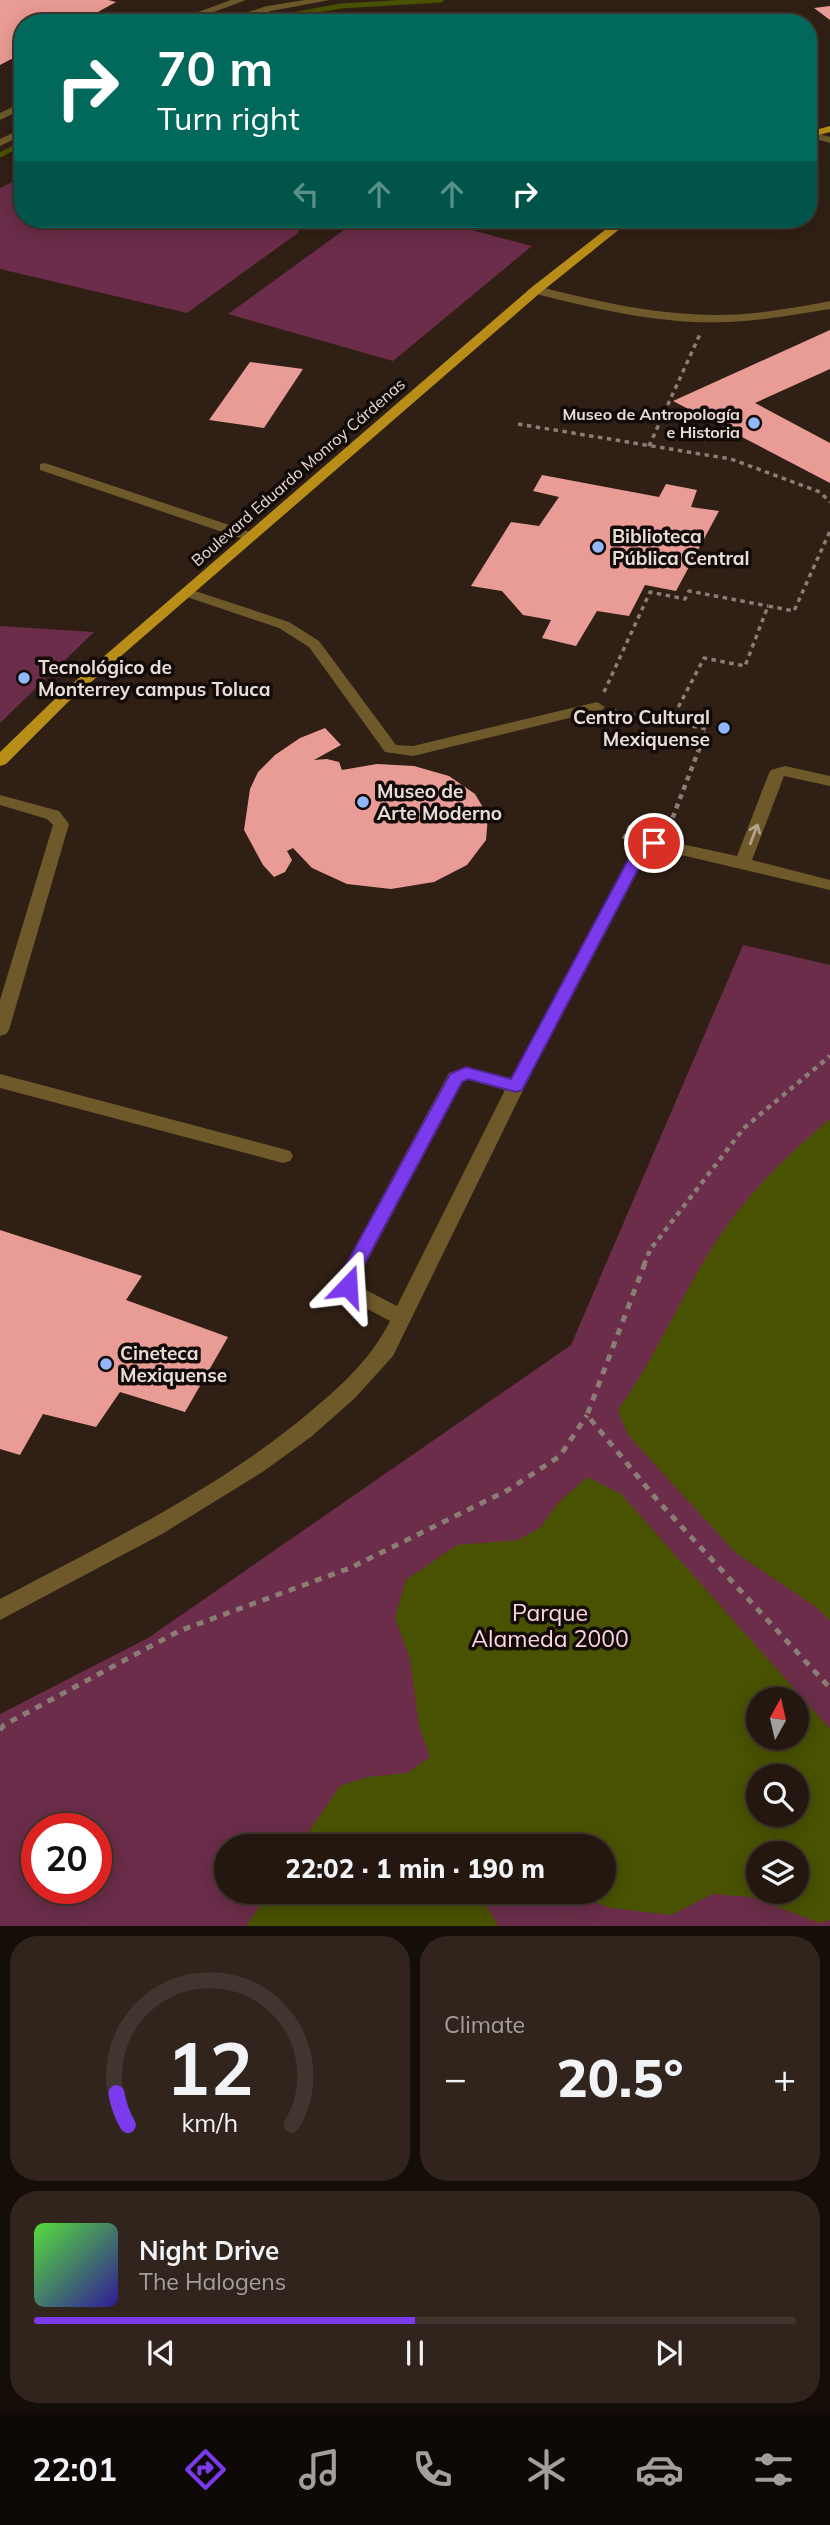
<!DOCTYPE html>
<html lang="en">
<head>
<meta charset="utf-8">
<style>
	:root { --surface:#24170f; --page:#30241d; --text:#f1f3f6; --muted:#a39f9e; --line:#41362f; --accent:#7c3aed }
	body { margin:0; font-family:Mulish,sans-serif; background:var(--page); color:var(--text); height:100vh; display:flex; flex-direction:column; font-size:26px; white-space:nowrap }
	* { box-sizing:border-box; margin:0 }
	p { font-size:23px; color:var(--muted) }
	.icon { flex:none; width:38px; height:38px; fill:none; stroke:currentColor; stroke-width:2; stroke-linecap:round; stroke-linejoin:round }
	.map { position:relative; height:1926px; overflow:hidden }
	.side { display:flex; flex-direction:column; gap:10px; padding:10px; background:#140d08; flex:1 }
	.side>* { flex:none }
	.banner { position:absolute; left:14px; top:14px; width:803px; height:214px; border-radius:28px; box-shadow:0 4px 18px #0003,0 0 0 2px var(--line); background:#00695c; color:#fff; overflow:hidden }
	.needle { width:46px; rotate:8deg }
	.tools { position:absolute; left:746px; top:1687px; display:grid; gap:14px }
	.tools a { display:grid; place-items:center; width:63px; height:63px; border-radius:50%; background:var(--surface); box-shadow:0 4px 18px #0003,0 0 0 2px var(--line); font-size:35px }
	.speed { position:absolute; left:21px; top:1813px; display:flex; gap:14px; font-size:35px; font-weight:700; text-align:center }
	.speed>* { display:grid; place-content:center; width:91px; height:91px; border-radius:50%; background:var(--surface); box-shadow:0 4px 18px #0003,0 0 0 2px var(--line); line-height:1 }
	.speed .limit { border:10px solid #d22; background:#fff; color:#111 }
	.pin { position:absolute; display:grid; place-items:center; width:60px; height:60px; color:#fff; margin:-30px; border:4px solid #fff; border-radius:50%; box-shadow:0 2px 7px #0007 }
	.me { position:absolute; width:77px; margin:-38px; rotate:20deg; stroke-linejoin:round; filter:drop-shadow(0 0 5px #0008) }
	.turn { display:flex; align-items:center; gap:24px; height:147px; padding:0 28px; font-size:32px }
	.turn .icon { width:91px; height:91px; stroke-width:2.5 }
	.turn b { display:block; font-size:49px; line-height:60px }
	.lanes { display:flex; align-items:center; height:66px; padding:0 28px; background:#0003; justify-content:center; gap:35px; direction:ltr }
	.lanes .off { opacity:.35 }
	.big { font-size:52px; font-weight:800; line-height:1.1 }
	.side .card { flex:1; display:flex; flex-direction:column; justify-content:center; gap:10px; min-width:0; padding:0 24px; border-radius:28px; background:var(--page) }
	.side .dial { align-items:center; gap:0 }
	.dial svg { height:182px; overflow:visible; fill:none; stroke:var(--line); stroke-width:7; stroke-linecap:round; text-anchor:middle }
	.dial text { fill:var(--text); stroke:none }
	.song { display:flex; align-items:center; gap:21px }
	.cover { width:84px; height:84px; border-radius:10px; background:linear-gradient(135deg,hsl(110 70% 55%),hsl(250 70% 35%)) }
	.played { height:7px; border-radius:4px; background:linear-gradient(90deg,var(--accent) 50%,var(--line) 50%) }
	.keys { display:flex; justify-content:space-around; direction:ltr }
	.heat { display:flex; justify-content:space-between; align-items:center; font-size:38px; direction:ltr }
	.side .tiles { flex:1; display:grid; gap:10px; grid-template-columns:1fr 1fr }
	.card:last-child { grid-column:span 2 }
	.trip { position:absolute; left:214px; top:1834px; width:402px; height:70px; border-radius:35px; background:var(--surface); box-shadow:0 4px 18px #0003,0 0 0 2px var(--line); font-weight:800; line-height:70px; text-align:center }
	.tab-bar { display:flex; height:112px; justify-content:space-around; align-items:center; background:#0e0906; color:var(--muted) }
	.tab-bar .icon { width:49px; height:49px }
	.tab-bar .selected { color:var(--accent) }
	.tab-bar b { font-size:32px; color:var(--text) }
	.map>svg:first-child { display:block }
	.green { fill:#6b2d49; fill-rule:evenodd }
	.water { fill:#495201; fill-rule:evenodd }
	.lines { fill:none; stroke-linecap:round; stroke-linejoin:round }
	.stream { stroke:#495201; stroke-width:5 }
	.building { fill:#e99b95 }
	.path-far2 { stroke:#8b7d74; stroke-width:3.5; stroke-dasharray:4.5 4.5; stroke-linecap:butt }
	.path-far1 { stroke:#8b7d74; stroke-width:4.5; stroke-dasharray:5 5; stroke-linecap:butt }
	.path { stroke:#8b7d74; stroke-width:5; stroke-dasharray:7 7; stroke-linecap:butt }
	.minor { fill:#6e592b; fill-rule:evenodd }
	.major { fill:#b98e18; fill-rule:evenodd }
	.oneway { stroke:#b2a289 }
	.route { fill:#7c3aed; stroke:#51269a; stroke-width:2 }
	.poi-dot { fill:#92b7fd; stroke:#120b07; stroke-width:2.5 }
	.labels { text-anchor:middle; stroke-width:7; stroke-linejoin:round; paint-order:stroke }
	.far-poi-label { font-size:16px; font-weight:bold; fill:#e9ddd6; stroke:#120b07; text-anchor:end }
	.far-street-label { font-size:16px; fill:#e9ddd6; stroke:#120b07 }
	.poi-label { font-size:19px; font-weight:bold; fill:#e9ddd6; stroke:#120b07; text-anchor:start }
	.near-park-label { font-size:23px; fill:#fed5e4; stroke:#120b07 }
</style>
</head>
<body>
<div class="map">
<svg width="830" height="1927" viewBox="0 0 830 1927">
	<rect width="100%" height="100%" fill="#301f14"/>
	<!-- green -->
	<g class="green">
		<path d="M23,177v42h278l-3,14 -111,80 -187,-44v-81z"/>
		<path d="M359,219h71l102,27 -139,115 -165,-47z"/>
		<path d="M0,626l94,6 -94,91z"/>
		<path d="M743,945l87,20v961l-830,1v-213l148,-76 423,-293zM758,1699h38v39h-38zM758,1776h38v39h-38zM37,1829h59v59h-59zM226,1846h378v46h-378zM758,1853h38v39h-38z"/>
	</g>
	<!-- water -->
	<g class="water">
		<path d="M830,1119v502l-14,-14 -80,-54 -108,-118 -10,-25c39,-54 63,-115 99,-170 30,-46 71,-86 113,-121z"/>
		<path d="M587,1477l34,17 209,235v191l-10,3 -69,-26 -39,-3 -41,21 -60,-7 -45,-16h38v-46h-305l41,-60 27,-9 40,-4 23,-16 -11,-32 -9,-66 -15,-41 11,-38 51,-35 61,-5 23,-13 16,-23zM758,1699h38v39h-38zM758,1776h38v39h-38zM758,1853h38v39h-38z"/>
		<path d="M269,1892h229l-12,13 12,21h-252z"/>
	</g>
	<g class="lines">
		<!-- stream -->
		<g class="stream">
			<path d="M247,23l94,-17 100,-6"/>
			<path d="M0,155l23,-12"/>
		</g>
	</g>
	<!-- building -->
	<g class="building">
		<path d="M0,0h108l8,2 -38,21h-55v30l-23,12z"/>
		<path d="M830,6v14l-16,-12z"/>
		<path d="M830,330v39l-75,34 75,40v40l-157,-82z"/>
		<path d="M250,362l53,7 -39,59 -55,-8z"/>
		<path d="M542,475l117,22 7,-13 31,6 -6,17 28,4 -43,80 -31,-6 -16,31 -32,-5 -21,35 -34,-8 9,-18 -28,-5 -21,-24 -31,-5 40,-64 28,4 20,-29 -26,-6z"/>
		<path d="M325,728l16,17 -27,15 13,-1 12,3 3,8 35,-6 37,2 35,10 26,18 13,22 -2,24 -19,25 -33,17 -43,7 -44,-5 -35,-16 -19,-20 -6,3 5,9 -7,12 -11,5 -11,-12 -19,-35 6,-41 8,-17 17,-17 25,-17z"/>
		<path d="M0,1230l142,46 -16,24 102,37 -43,75 -65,-20 -24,35 -53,-13 -23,41 -20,-6z"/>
	</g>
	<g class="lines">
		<!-- path-far2 -->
		<g class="path-far2">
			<path d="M518,424l213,35 89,33 10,10"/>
			<path d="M649,446l52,-114"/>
			<path d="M604,692l46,-100 35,7 4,-8 79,15"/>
			<path d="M613,711l94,18 -5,12"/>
			<path d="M670,723l34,-65 41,8 23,-60 26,5 36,-80"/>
		</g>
		<!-- path-far1 -->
		<g class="path-far1">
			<path d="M669,827l34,-88"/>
			<path d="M624,839l6,-12 10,-6 15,3"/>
			<path d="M644,1265l6,-15 94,-122 86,-72"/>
		</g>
		<!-- path -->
		<g class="path">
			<path d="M645,1263l-58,152 71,86 172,187"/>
			<path d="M0,1730l4,-5 175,-94 171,-63 158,-78 52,-34 27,-41"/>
		</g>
		<!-- minor -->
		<g class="minor">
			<path d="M231,0h15l-62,23h-16z"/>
			<path d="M305,0h25l-59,11 -40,12h-17l53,-17z"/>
			<path d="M23,102v7l-23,11v-7z"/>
			<path d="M23,128v7l-23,11v-7z"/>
			<path d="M808,131l22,6v6l-22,-6z"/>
			<path d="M536,286c60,15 119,29 181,29 38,0 76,-7 113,-14v8c-34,5 -67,12 -102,13 -66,3 -132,-13 -196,-29l-2,-3z"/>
			<path d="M45,463l211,71 2,3 -7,4 -5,-1 -206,-70v-6z"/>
			<path d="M186,588l103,34 30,19 77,104 17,1 184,-44 8,5 -3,3 -189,46 -28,-4 -76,-105 -30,-19 -98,-33 -2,-3z"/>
			<path d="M785,766l45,10v10l-46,-10 -32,84 78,20v10l-174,-41 -8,3 -123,234 -132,270 -38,42 -43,38 -48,35 -102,63 -162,86v-21c109,-58 224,-112 318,-194 29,-24 55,-50 72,-84l-45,-24 -8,-17 112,-207 17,-6 45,11 125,-233 18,-7 83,18 32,-83 2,-3zM468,1080l37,10 -108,216 -37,-19 -3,-7 106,-198z"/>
			<path d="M0,795l59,16 10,13 -60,206 -3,4 -6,2v-36l53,-175 -6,-6 -47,-14z"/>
			<path d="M0,1074l283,75 7,2 3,5 -3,5 -7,2 -283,-75z"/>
		</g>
		<!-- major -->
		<g class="major">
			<path d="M830,126v6l-22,6v-6z"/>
			<path d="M619,219h13l-92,74 -472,409 -62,62 -6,2v-14l58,-56 474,-409z"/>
		</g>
	</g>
	<!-- one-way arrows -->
	<defs><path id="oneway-shaft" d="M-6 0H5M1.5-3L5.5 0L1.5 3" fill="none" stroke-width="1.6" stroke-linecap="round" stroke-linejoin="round" transform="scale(1.75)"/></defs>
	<use class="oneway" href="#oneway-shaft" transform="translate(754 834) rotate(-69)"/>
	<!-- route -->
	<path class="route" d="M654,838l8,5 -15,9 -125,238 -6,2 -48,-13 -6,3 -103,192 -4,17h-13l-3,-5 2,-12 109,-200 16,-7 45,12 123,-230z"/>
	<!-- markers -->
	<g class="poi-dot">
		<circle cx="754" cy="423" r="7"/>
		<circle cx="598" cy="547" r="7"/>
		<circle cx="24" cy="678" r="7"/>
		<circle cx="724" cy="728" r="7"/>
		<circle cx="363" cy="802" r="7"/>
		<circle cx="106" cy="1364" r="7"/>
	</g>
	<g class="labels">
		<!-- far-poi labels -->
		<g class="far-poi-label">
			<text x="740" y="420">Museo de Antropología<tspan x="740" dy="18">e Historia</tspan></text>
		</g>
		<!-- far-street labels -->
		<g class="far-street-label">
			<text transform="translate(298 472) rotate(-41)" y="6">Boulevard Eduardo Monroy Cárdenas</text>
		</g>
		<!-- poi labels -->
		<g class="poi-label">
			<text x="612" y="543">Biblioteca<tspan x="612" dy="22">Pública Central</tspan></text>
			<text x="38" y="674">Tecnológico de<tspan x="38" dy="22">Monterrey campus Toluca</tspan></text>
			<text x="710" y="724" text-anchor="end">Centro Cultural<tspan x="710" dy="22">Mexiquense</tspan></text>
			<text x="377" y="798">Museo de<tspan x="377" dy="22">Arte Moderno</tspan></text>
			<text x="120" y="1360">Cineteca<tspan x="120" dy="22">Mexiquense</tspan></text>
		</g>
		<!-- near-park labels -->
		<g class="near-park-label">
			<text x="550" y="1621">Parque<tspan x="550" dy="26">Alameda 2000</tspan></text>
		</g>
	</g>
</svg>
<div class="tools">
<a><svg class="needle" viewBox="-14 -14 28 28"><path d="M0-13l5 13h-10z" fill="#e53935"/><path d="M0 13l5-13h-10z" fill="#a39f9e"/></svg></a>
<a><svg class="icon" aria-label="search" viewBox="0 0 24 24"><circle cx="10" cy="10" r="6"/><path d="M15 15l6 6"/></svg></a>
<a><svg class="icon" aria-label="layers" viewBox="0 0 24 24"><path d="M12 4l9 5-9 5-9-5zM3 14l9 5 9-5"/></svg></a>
</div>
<div class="speed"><div class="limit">20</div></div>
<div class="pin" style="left:654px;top:843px;background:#d93025"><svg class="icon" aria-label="arrive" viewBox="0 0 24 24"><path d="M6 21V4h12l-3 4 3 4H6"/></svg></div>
<svg class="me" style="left:348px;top:1286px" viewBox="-20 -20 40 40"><path d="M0-17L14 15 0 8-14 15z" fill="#7c3aed" stroke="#fff" stroke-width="4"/></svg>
<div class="trip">22:02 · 1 min · 190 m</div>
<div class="banner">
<div class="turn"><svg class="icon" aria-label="right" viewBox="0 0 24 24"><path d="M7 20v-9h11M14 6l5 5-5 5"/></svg><div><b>70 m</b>Turn right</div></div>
<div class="lanes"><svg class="icon off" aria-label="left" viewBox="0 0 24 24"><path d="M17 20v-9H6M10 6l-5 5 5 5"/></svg><svg class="icon off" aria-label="ahead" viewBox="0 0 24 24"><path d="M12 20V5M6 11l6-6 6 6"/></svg><svg class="icon off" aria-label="ahead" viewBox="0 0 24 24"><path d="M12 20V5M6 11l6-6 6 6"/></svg><svg class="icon" aria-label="right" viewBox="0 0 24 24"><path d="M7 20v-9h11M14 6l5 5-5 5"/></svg></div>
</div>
</div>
<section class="side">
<div class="tiles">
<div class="card dial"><svg viewBox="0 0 100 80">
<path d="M14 69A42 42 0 1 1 86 69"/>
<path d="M14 69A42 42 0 0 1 9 55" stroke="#7c3aed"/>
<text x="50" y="56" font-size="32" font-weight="700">12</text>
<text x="50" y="72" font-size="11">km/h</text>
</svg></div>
<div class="card"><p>Climate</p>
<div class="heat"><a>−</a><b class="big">20.5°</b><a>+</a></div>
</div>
<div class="card">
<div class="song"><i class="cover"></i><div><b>Night Drive</b><p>The Halogens</p></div></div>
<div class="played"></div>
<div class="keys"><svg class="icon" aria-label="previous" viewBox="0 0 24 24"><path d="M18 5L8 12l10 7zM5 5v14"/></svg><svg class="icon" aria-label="pause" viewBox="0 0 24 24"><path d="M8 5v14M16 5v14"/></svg><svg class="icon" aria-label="next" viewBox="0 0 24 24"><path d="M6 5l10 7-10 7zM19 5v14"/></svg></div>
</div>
</div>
</section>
<nav class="tab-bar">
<b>22:01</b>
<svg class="icon selected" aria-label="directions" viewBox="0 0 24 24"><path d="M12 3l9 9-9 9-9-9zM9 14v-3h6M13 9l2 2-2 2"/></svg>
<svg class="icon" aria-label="music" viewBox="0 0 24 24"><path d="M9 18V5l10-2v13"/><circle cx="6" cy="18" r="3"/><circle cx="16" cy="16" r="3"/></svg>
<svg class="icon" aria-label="phone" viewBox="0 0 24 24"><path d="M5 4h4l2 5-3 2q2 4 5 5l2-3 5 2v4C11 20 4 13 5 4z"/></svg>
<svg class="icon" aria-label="climate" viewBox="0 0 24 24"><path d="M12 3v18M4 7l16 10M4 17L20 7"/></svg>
<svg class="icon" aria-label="car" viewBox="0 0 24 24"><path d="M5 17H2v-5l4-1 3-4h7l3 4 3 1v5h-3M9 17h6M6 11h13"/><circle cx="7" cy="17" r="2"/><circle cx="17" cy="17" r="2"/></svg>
<svg class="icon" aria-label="filters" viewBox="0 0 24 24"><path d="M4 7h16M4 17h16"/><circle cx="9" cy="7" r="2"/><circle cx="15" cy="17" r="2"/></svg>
</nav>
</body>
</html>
